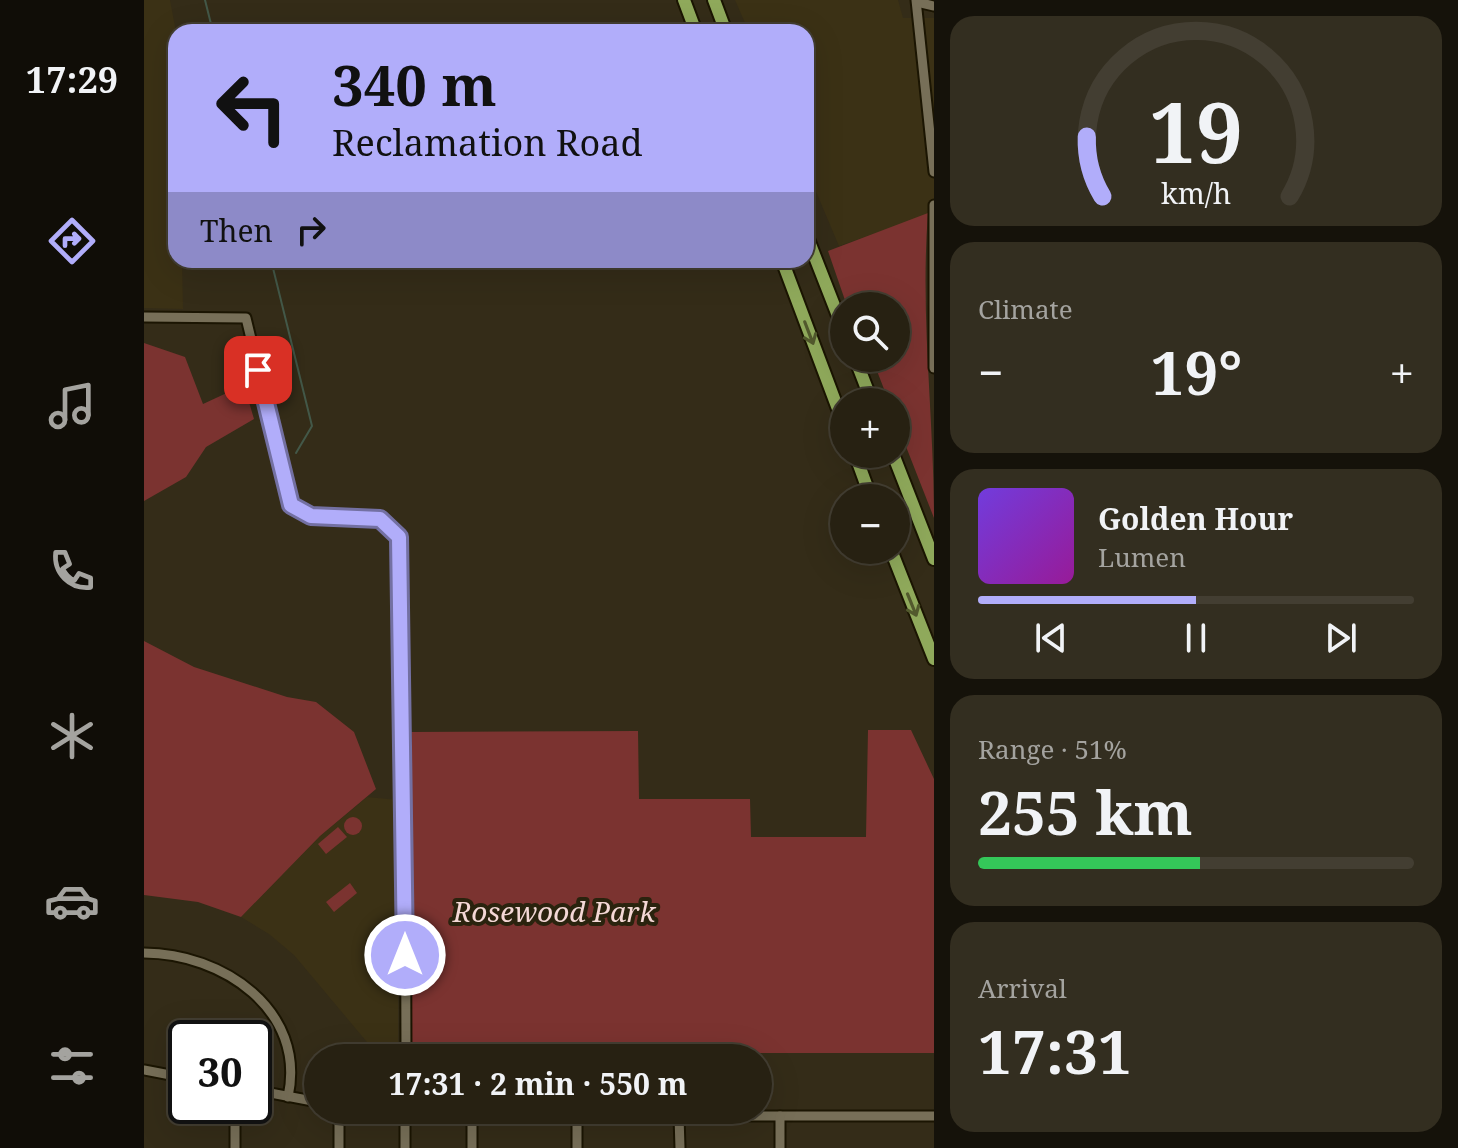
<!DOCTYPE html>
<html lang="en">
<head>
<meta charset="utf-8">
<style>
	:root { --surface:#272112; --page:#332e20; --text:#f1f3f6; --muted:#a4a39f; --line:#433e32; --accent:#b1adfa }
	body { margin:0; font-family:"Noto Serif",serif; background:var(--page); color:var(--text); height:100vh; display:flex; flex-direction:column; font-size:30px; white-space:nowrap }
	* { box-sizing:border-box; margin:0 }
	p { font-size:26px; color:var(--muted) }
	.icon { flex:none; width:44px; height:44px; fill:none; stroke:currentColor; stroke-width:2; stroke-linecap:round; stroke-linejoin:round }
	.map { position:relative; flex:1; overflow:hidden }
	.drawer { display:flex; flex-direction:column; gap:16px; padding:16px; background:#15120a; width:524px }
	.drawer>* { flex:none }
	.banner { position:absolute; left:24px; top:24px; width:646px; height:244px; border-radius:24px; box-shadow:0 8px 32px #0002,0 0 0 2px var(--line); background:#b1adfa; color:#111; overflow:hidden }
	.buttons { position:absolute; left:686px; top:292px; display:grid; gap:16px }
	.buttons a { display:grid; place-items:center; width:80px; height:80px; border-radius:50%; background:var(--surface); box-shadow:0 8px 32px #0002,0 0 0 2px var(--line); font-size:40px }
	.speed { position:absolute; left:24px; top:1020px; display:flex; gap:16px; font-size:40px; font-weight:700; text-align:center }
	.speed>* { display:grid; place-content:center; width:104px; height:104px; border-radius:50%; background:var(--surface); box-shadow:0 8px 32px #0002,0 0 0 2px var(--line); line-height:1 }
	.speed .limit { border:4px solid #111; border-radius:12px; background:#fff; color:#111 }
	.pin { position:absolute; display:grid; place-items:center; width:68px; height:68px; color:#fff; margin:-34px; border-radius:16px; box-shadow:0 4px 12px #0006 }
	.me { position:absolute; width:88px; margin:-44px; rotate:0deg; stroke-linejoin:round; filter:drop-shadow(0 0 6px #0008) }
	.turn { display:flex; align-items:center; gap:28px; height:168px; padding:0 32px; font-size:36px }
	.turn .icon { width:104px; height:104px; stroke-width:2.5 }
	.turn b { display:block; font-size:56px; line-height:68px }
	.then { display:flex; align-items:center; height:76px; padding:0 32px; background:#0003; gap:16px; font-size:30px }
	.big { font-size:60px; font-weight:700; line-height:1.1 }
	.drawer .card { flex:1; display:flex; flex-direction:column; justify-content:center; gap:12px; min-width:0; padding:0 28px; border-radius:24px; background:var(--page) }
	.drawer .dial { align-items:center; gap:0 }
	.dial svg { height:208px; overflow:visible; fill:none; stroke:var(--line); stroke-width:7; stroke-linecap:round; text-anchor:middle }
	.dial text { fill:var(--text); stroke:none }
	.song { display:flex; align-items:center; gap:24px }
	.cover { width:96px; height:96px; border-radius:12px; background:linear-gradient(135deg,hsl(260 70% 55%),hsl(300 70% 35%)) }
	.played { height:8px; border-radius:4px; background:linear-gradient(90deg,var(--accent) 50%,var(--line) 50%) }
	.keys { display:flex; justify-content:space-around; direction:ltr }
	.heat { display:flex; justify-content:space-between; align-items:center; font-size:44px; direction:ltr }
	.charge { height:12px; border-radius:6px; background:linear-gradient(90deg,#34c759 51%,var(--line) 0) }
	.trip { position:absolute; left:160px; top:1044px; width:468px; height:80px; border-radius:40px; background:var(--surface); box-shadow:0 8px 32px #0002,0 0 0 2px var(--line); font-weight:700; line-height:80px; text-align:center }
	main { display:flex; flex:1; min-height:0 }
	.dock { display:flex; flex-direction:column; width:144px; justify-content:space-around; align-items:center; background:#100d07; color:var(--muted) }
	.dock .icon { width:56px; height:56px }
	.dock .active { color:var(--accent) }
	.dock b { font-size:36px; color:var(--text) }
	.map>svg:first-child { display:block }
	.built { fill:#3b3115 }
	.green { fill:#7b3330 }
	.lines { fill:none; stroke-linecap:round; stroke-linejoin:round }
	.stream { stroke:#435848; stroke-width:2 }
	.minor-casing { stroke:#1b1502; stroke-width:13 }
	.highway-casing { stroke:#1b1502; stroke-width:16 }
	.minor { stroke:#776f58; stroke-width:9 }
	.highway { stroke:#8fa95b; stroke-width:12 }
	.oneway { stroke:#52592d }
	.route-casing { stroke:#7370a2; stroke-width:20 }
	.route { stroke:#b1adfa; stroke-width:14 }
	.labels { text-anchor:middle; stroke-width:8; stroke-linejoin:round; paint-order:stroke }
	.park-label { font-size:28px; font-style:italic; fill:#f4d8d6; stroke:#2a230e }
</style>
</head>
<body>
<main>
<nav class="dock">
<b>17:29</b>
<svg class="icon active" aria-label="directions" viewBox="0 0 24 24"><path d="M12 3l9 9-9 9-9-9zM9 14v-3h6M13 9l2 2-2 2"/></svg>
<svg class="icon" aria-label="music" viewBox="0 0 24 24"><path d="M9 18V5l10-2v13"/><circle cx="6" cy="18" r="3"/><circle cx="16" cy="16" r="3"/></svg>
<svg class="icon" aria-label="phone" viewBox="0 0 24 24"><path d="M5 4h4l2 5-3 2q2 4 5 5l2-3 5 2v4C11 20 4 13 5 4z"/></svg>
<svg class="icon" aria-label="climate" viewBox="0 0 24 24"><path d="M12 3v18M4 7l16 10M4 17L20 7"/></svg>
<svg class="icon" aria-label="car" viewBox="0 0 24 24"><path d="M5 17H2v-5l4-1 3-4h7l3 4 3 1v5h-3M9 17h6M6 11h13"/><circle cx="7" cy="17" r="2"/><circle cx="17" cy="17" r="2"/></svg>
<svg class="icon" aria-label="filters" viewBox="0 0 24 24"><path d="M4 7h16M4 17h16"/><circle cx="9" cy="7" r="2"/><circle cx="15" cy="17" r="2"/></svg>
</nav>
<div class="map">
<svg width="790" height="1148" viewBox="0 0 790 1148">
	<rect width="100%" height="100%" fill="#342c18"/>
	<!-- built -->
	<g class="built">
		<path d="M0,0h26l6,32v228h6l1,49 -39,-1z"/>
		<path d="M591,0h163l5,18h31v195l-95,33 -33,-78v-136h-57z"/>
		<path d="M223,797l31,3v254h-21l-83,-99 -25,-21 -28,-17 79,-81z"/>
	</g>
	<!-- green -->
	<g class="green">
		<path d="M784,213c-8,103 6,203 6,305l-38,-97v-19h-7l-17,-44h24v-52h-49l-19,-55z"/>
		<path d="M0,343l41,14 18,47 41,-19 10,34 -48,28 -20,30 -42,24z"/>
		<path d="M0,641l50,26 93,30 29,5 38,30 22,57 -56,47 -79,81 -43,-15 -54,-7z"/>
		<path d="M724,730h43l23,49v274h-522l-1,-321 227,-1 1,68h111l1,38h115z"/>
		<circle cx="209" cy="826" r="9"/>
		<path d="M194,827l9,10 -21,17 -8,-10z"/>
		<path d="M206,883l7,10 -23,19 -8,-10z"/>
	</g>
	<g class="lines">
		<!-- stream -->
		<g class="stream">
			<path d="M61,0l8,32"/>
			<path d="M127,260l41,166 -16,27"/>
		</g>
		<defs>
			<g id="minor">
				<path d="M772,0l18,172"/>
				<path d="M773,2l17,4"/>
				<path d="M790,205v163"/>
				<path d="M0,317l102,1 45,187 20,11 69,3 19,18 6,200 1,321"/>
				<path d="M0,953c78,0 163,57 144,144"/>
				<path d="M0,1070l42,8"/>
				<path d="M110,1090l64,12"/>
				<path d="M91,1106v42"/>
				<path d="M195,1110v38"/>
				<path d="M214,1110l36,6h540"/>
				<path d="M328,1116v32"/>
				<path d="M433,1116v32"/>
				<path d="M535,1116l1,32"/>
				<path d="M636,1116v32"/>
				<path d="M261,1148v-35"/>
			</g>
			<g id="highway">
				<path d="M540,0l12,32"/>
				<path d="M570,0l12,32"/>
				<path d="M662,234l38,97"/>
				<path d="M638,260l62,165"/>
				<path d="M711,358l17,44"/>
				<path d="M711,454l16,44"/>
				<path d="M749,454l41,105"/>
				<path d="M747,550l43,109"/>
			</g>
		</defs>
		<!-- minor casing -->
		<use href="#minor" class="minor-casing"/>
		<!-- highway casing -->
		<use href="#highway" class="highway-casing"/>
		<!-- minor -->
		<use href="#minor" class="minor"/>
		<!-- highway -->
		<use href="#highway" class="highway"/>
	</g>
	<!-- one-way arrows -->
	<defs><path id="oneway-shaft" d="M-6 0H5M1.5-3L5.5 0L1.5 3" fill="none" stroke-width="1.6" stroke-linecap="round" stroke-linejoin="round" transform="scale(2)"/></defs>
	<g class="oneway">
		<use href="#oneway-shaft" transform="translate(665 333) rotate(69)"/>
		<use href="#oneway-shaft" transform="translate(768 605) rotate(68)"/>
	</g>
	<g class="lines">
		<defs>
			<path id="route" d="M114,370l33,135 20,11 69,3 19,18 6,418"/>
		</defs>
		<!-- route casing -->
		<use href="#route" class="route-casing"/>
		<!-- route -->
		<use href="#route" class="route"/>
	</g>
	<g class="labels">
		<!-- park labels -->
		<g class="park-label">
			<text x="410" y="922">Rosewood Park</text>
		</g>
	</g>
</svg>
<div class="buttons">
<a><svg class="icon" aria-label="search" viewBox="0 0 24 24"><circle cx="10" cy="10" r="6"/><path d="M15 15l6 6"/></svg></a>
<a>+</a>
<a>−</a>
</div>
<div class="speed"><div class="limit">30</div></div>
<div class="pin" style="left:114px;top:370px;background:#d93025"><svg class="icon" aria-label="arrive" viewBox="0 0 24 24"><path d="M6 21V4h12l-3 4 3 4H6"/></svg></div>
<svg class="me" style="left:261px;top:955px" viewBox="-20 -20 40 40"><circle r="17" fill="#b1adfa" stroke="#fff" stroke-width="3"/><path d="M0-11L8 9 0 5-8 9z" fill="#fff"/></svg>
<div class="trip">17:31 · 2 min · 550 m</div>
<div class="banner">
<div class="turn"><svg class="icon" aria-label="left" viewBox="0 0 24 24"><path d="M17 20v-9H6M10 6l-5 5 5 5"/></svg><div><b>340 m</b>Reclamation Road</div></div>
<div class="then">Then<svg class="icon" aria-label="right" viewBox="0 0 24 24"><path d="M7 20v-9h11M14 6l5 5-5 5"/></svg></div>
</div>
</div>
<section class="drawer">
<div class="card dial"><svg viewBox="0 0 100 80">
<path d="M14 69A42 42 0 1 1 86 69"/>
<path d="M14 69A42 42 0 0 1 8 46" stroke="#b1adfa"/>
<text x="50" y="56" font-size="32" font-weight="700">19</text>
<text x="50" y="72" font-size="11">km/h</text>
</svg></div>
<div class="card"><p>Climate</p>
<div class="heat"><a>−</a><b class="big">19°</b><a>+</a></div>
</div>
<div class="card">
<div class="song"><i class="cover"></i><div><b>Golden Hour</b><p>Lumen</p></div></div>
<div class="played"></div>
<div class="keys"><svg class="icon" aria-label="previous" viewBox="0 0 24 24"><path d="M18 5L8 12l10 7zM5 5v14"/></svg><svg class="icon" aria-label="pause" viewBox="0 0 24 24"><path d="M8 5v14M16 5v14"/></svg><svg class="icon" aria-label="next" viewBox="0 0 24 24"><path d="M6 5l10 7-10 7zM19 5v14"/></svg></div>
</div>
<div class="card"><p>Range · 51%</p><b class="big">255 km</b><div class="charge"></div></div>
<div class="card"><p>Arrival</p><b class="big">17:31</b></div>
</section>
</main>
</body>
</html>
